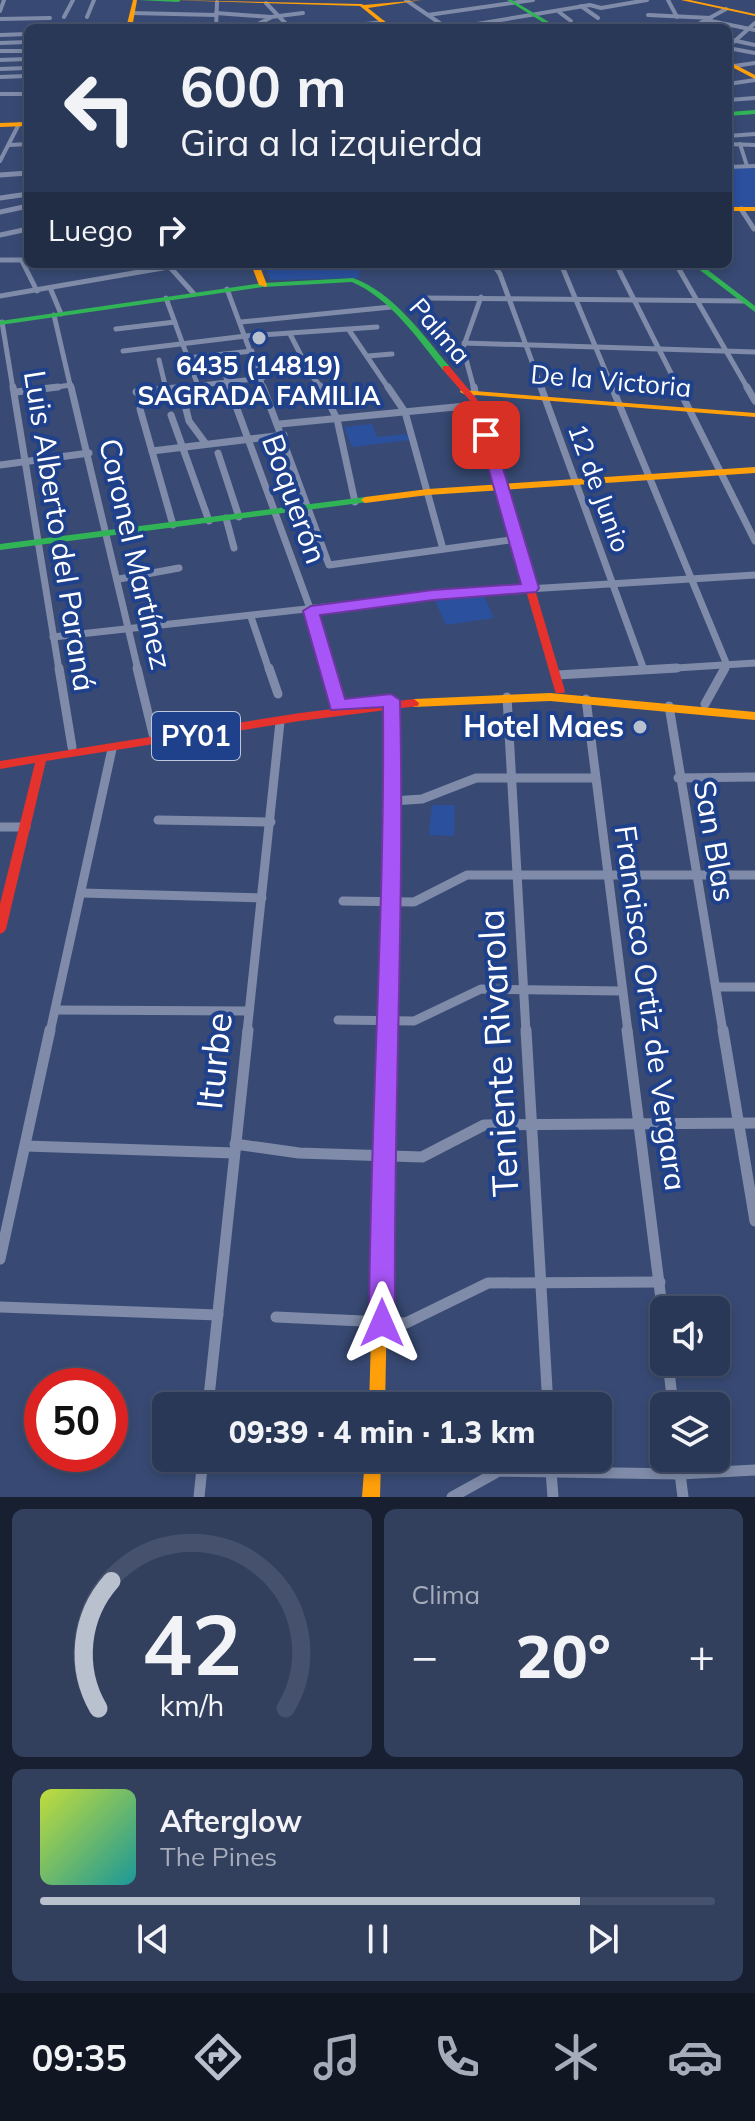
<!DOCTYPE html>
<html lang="es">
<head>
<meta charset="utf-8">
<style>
	:root { --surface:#2a3857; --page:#323f5d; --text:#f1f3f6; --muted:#a5acba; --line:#46526d; --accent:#b9c0ce }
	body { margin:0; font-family:Mulish,sans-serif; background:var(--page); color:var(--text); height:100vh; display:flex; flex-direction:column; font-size:30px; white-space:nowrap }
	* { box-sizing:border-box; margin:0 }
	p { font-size:26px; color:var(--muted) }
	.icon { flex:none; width:44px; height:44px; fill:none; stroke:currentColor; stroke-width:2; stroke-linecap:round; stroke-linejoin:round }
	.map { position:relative; height:1497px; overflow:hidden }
	.panel { display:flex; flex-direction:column; gap:12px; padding:12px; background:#171f30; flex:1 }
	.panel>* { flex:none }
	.hud { position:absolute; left:24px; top:24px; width:708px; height:244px; border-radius:12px; box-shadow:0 4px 12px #0003,0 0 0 2px var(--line); background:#2a3857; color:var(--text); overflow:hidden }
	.controls { position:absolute; left:650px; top:1296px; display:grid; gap:16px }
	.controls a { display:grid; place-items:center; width:80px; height:80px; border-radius:12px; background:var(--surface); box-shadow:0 4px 12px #0003,0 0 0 2px var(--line); font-size:40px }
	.speed { position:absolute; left:24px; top:1368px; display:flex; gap:16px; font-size:40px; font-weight:700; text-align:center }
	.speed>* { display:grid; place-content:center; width:104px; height:104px; border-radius:50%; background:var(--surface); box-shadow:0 4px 12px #0003,0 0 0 2px var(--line); line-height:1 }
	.speed .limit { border:12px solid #d22; background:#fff; color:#111 }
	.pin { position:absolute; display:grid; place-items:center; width:68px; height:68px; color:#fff; margin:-34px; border-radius:16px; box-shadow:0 4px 12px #0006 }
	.me { position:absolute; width:88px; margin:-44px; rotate:0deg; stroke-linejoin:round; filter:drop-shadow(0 0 6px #0008) }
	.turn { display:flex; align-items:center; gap:28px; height:168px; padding:0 24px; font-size:36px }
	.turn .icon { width:104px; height:104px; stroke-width:2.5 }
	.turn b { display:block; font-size:56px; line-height:68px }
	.then { display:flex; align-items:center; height:76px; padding:0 24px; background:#0003; gap:16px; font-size:30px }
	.big { font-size:60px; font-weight:800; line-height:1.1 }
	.panel .widget { flex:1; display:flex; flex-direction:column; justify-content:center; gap:12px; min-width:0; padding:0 28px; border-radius:12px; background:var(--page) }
	.panel .dial { align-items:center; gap:0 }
	.dial svg { height:208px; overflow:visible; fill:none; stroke:var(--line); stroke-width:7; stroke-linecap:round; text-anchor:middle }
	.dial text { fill:var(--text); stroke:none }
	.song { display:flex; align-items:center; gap:24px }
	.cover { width:96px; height:96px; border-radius:12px; background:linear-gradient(135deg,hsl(70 70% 55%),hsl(180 70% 35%)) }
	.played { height:8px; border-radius:4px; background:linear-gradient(90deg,var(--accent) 80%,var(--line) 80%) }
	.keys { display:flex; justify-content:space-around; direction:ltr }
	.heat { display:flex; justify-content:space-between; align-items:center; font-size:44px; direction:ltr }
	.panel .tiles { flex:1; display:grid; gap:12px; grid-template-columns:1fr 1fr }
	.widget:last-child { grid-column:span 2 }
	.trip { position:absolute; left:152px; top:1392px; width:460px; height:80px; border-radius:12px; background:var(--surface); box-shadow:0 4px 12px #0003,0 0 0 2px var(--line); font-weight:800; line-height:80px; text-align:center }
	.tabs { display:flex; height:128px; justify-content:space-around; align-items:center; background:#111623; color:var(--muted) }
	.tabs .icon { width:56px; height:56px }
	.tabs .active { color:var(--accent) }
	.tabs b { font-size:36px; color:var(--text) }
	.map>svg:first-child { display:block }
	.green { fill:#2b509e }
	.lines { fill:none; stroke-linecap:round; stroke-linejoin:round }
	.street-far4 { stroke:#7f8ba8; stroke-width:4 }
	.street-far3 { stroke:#7f8ba8; stroke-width:5 }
	.street-far2 { stroke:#7f8ba8; stroke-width:7 }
	.street-far1 { stroke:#7f8ba8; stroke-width:9 }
	.street { stroke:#7f8ba8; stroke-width:11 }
	.fast { fill:#30b455; fill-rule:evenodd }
	.slow { fill:#ff9f0a; fill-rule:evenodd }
	.jam { fill:#e5322d; fill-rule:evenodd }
	.route { fill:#a855f7; stroke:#6d37a1; stroke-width:2 }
	.poi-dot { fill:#b9c0ce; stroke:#1f418c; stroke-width:3 }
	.labels { text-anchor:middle; stroke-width:8; stroke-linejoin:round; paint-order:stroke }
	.far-street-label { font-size:26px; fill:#fff; stroke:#1f418c }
	.far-poi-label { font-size:26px; font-weight:bold; fill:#fff; stroke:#1f418c }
	.shield { fill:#1f418c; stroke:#bcc6dc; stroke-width:2 }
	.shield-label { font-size:28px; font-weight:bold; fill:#fff }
	.street-label { font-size:30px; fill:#fff; stroke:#1f418c }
	.poi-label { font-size:30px; font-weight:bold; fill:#fff; stroke:#1f418c; text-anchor:end }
	.near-street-label { font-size:36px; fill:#fff; stroke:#1f418c }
</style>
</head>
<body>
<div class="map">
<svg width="755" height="1497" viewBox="0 0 755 1497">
	<rect width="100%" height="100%" fill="#384a74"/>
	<!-- green -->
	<g class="green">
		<rect x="728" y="167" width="27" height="41"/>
		<path d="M263,264h115l1,4h-20v10l-88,2z"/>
		<path d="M372,424l5,13 30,-3 3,6 -58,7 -8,-20z"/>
		<path d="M483,594l11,24 -48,7 -11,-24z"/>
		<path d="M432,805h23l-1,31 -25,-1z"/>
	</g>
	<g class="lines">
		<!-- street-far4 -->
		<g class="street-far4">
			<path d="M406,0l41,28"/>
			<path d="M668,0l9,17"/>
			<path d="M266,3l24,25"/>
			<path d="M581,6l17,12"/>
			<path d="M0,11l4,-11"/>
			<path d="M559,12l12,9"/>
			<path d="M132,13l84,2"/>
			<path d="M216,13l55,4 32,-4"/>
			<path d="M428,15l105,-15"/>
			<path d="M648,15l63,3"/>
			<path d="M64,17l9,-17"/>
			<path d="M87,17l7,-17"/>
			<path d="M0,19l50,-1"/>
			<path d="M706,20l49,10"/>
			<path d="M40,24l123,4"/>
			<path d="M693,27l33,-18"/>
			<path d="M216,28l1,-26"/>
			<path d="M250,28l20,-10"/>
			<path d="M332,28l51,-6"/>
			<path d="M453,28l137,-23 11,3 46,-8"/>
			<path d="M570,28l38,-4 75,2"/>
			<path d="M0,35l28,-1"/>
			<path d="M732,40l23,5"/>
			<path d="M0,43l28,-1"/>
			<path d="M728,47l27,-24"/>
			<path d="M728,48l27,5"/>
			<path d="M0,51h28"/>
			<path d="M0,60l28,-1"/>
			<path d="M734,66l21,-3"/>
			<path d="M0,69l27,-1"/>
			<path d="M0,77l27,-1"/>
			<path d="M728,84l27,-4"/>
			<path d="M0,94h26"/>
			<path d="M728,100l27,-2"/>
			<path d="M728,136l27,-2"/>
			<path d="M728,144l27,1"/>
			<path d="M740,144l7,22"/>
			<path d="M10,145l18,-1"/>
			<path d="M0,161l19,-37"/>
			<path d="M728,167l27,-1"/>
		</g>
		<!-- street-far3 -->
		<g class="street-far3">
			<path d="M0,175l28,-2"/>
			<path d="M0,198l28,-4"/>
			<path d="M741,209l13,20"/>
			<path d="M0,212l28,-6"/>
			<path d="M0,235l28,-6"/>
			<path d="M0,260h27"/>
			<path d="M22,261l15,30"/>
			<path d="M493,264l7,10 42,115"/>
			<path d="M561,264l52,125"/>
			<path d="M616,264l63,125"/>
			<path d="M676,264l72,125"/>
			<path d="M168,265l26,29"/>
			<path d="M227,289l37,100"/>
			<path d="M51,290l10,24"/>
			<path d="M0,296l186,-32"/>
			<path d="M166,298l32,88"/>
			<path d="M423,298l321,3"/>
			<path d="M54,315l17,74"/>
			<path d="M2,322l11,67"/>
			<path d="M241,322l150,-15"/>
			<path d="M116,329l59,-7"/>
			<path d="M349,330l40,59"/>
			<path d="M290,334l21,41 12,14"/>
			<path d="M464,343l291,9"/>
			<path d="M123,351l123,-15 131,-9"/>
			<path d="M218,355l12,34"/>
			<path d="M368,356l24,-2"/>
			<path d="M188,358l64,-7"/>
			<path d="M159,360l7,29"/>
			<path d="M42,389l29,-4"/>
			<path d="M166,389l97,-11"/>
			<path d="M474,389l-11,-41 18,-51"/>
		</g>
		<!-- street-far2 -->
		<g class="street-far2">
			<path d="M13,387l46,283"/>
			<path d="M71,387l67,283"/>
			<path d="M229,387l82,224 17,59"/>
			<path d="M263,387l66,178 188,-26"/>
			<path d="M321,387l16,32 18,83"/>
			<path d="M388,387l17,25 38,137"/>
			<path d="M474,387l1,5"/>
			<path d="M541,387l103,283"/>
			<path d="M612,387l115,278 -3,5"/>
			<path d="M678,387l77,154"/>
			<path d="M747,387l8,14"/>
			<path d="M16,392l42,-5"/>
			<path d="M136,392l49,-5"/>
			<path d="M140,409l33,116"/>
			<path d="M186,409l3,12 17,23"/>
			<path d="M171,415l38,106"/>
			<path d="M280,424l196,-19"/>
			<path d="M152,451l132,-16"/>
			<path d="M218,453l21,64"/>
			<path d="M0,465l89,-12"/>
			<path d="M226,518l8,30"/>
			<path d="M119,579l60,-11"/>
			<path d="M251,617l18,53"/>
			<path d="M53,637l380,-42 322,-20"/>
			<path d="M644,670l111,-7"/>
		</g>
		<!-- street-far1 -->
		<g class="street-far1">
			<path d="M59,668l13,79"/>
			<path d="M137,668l16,66"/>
			<path d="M269,668l9,26"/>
			<path d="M327,668l11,38"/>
			<path d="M557,675l120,-7"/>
			<path d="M507,697l19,335"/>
			<path d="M586,699l42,333"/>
			<path d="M705,704l20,-36"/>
			<path d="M669,706l54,326"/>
			<path d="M678,778l77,-1"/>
			<path d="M393,801l29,-2 54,-21h118"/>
			<path d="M158,820l113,2"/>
			<path d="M0,827h26"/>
			<path d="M82,893l180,5"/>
			<path d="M343,901l71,1 53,-27h288"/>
			<path d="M716,987h39"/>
			<path d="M57,1010l192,1"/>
			<path d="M338,1020l76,1 67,-32 140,2"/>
			<path d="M50,1032l62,-283"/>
			<path d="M247,1032l33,-310"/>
		</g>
		<!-- street -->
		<g class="street">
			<path d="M526,1030l22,376"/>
			<path d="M627,1030l37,293"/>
			<path d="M723,1030l32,191"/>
			<path d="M235,1144l64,9 123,4 62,-32 271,-2"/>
			<path d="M26,1146l208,7"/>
			<path d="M0,1259l50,-229"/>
			<path d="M0,1307l218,8"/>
			<path d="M276,1317l130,6 82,-40 172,-1"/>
			<path d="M668,1362l5,44"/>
			<path d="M208,1406l40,-376"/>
			<path d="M550,1458l3,39"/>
			<path d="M678,1458l5,39"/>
			<path d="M199,1497l4,-39"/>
			<path d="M452,1497l47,-26 181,3 75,-4"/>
		</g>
		<!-- fast -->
		<g class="fast">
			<path d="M139,0h41v1l-2,1z"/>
			<path d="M507,0h5l47,28h-7z"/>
			<path d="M755,110v4l-27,2v-4z"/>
			<path d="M692,264h8l55,42v6z"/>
			<path d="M353,278c41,15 69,56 96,88v4h-6c-26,-32 -52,-71 -91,-88l-89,5 -263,38v-4l263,-38z"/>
			<path d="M365,497l3,1v4l-368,48v-6z"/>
			<path d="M392,703l5,4 -2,225 -2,3 -4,2 -4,-2 -2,-3 4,-225z"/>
		</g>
		<!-- slow -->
		<g class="slow">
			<path d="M133,0h4l-5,28h-6z"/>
			<path d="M168,0l193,4 3,1 58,-5 -54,8 25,20h-6l-27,-22z"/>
			<path d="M681,0h9l65,14v2z"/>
			<path d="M728,61l27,14v4l-27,-14z"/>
			<path d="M28,122v4l-28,1v-4z"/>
			<rect x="728" y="207" width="27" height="4"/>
			<path d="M251,264h8l8,21 -1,2 -7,-2z"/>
			<path d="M461,390l294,23v4l-291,-23 -4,-2z"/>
			<path d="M755,467v6l-327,22 -63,8 -4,-3 4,-3 63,-8z"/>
			<path d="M550,693l205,19v8l-205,-19 -136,6 -5,-4 5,-4z"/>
			<path d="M389,927l4,2 2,3 -10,474h-16l14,-474 2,-3z"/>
			<path d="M365,1458h16l-1,39h-18z"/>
		</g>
		<!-- jam -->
		<g class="jam">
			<path d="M443,366h6l31,37 85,288 -1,2h-8l-1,-2 -83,-288 -29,-33z"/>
			<path d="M414,699l5,4 -1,3 -118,15 -254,40 -40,168 -2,3 -4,2v-30l35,-141 -35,6v-8l300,-48z"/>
		</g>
	</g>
	<!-- route -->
	<path class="route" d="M486,430l7,5 46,153 -3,4 -103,8 -113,15 25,84 46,-5 9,6c5,208 -7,415 -5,623l-4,9 -9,4 -9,-4 -4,-9c1,-205 16,-411 14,-616l-52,3 -28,-99 8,-5 122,-16 88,-6 -42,-149z"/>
	<!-- markers -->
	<g class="poi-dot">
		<circle cx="259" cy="338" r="8"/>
		<circle cx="640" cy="727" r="8"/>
	</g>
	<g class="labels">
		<!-- far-street labels -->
		<g class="far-street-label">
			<text transform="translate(440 331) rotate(49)" y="9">Palma</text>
			<text transform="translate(611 381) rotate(5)" y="9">De la Victoria</text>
			<text transform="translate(599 488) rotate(70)" y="9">12 de Junio</text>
		</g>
		<!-- far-poi labels -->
		<g class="far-poi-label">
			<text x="259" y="375">6435 (14819)<tspan x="259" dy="30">SAGRADA FAMILIA</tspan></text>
		</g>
		<!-- shield labels -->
		<rect class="shield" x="152" y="712" width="88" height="48" rx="6"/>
		<g class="shield-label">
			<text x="196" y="746">PY01</text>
		</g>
		<!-- street labels -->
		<g class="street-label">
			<text transform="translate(294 499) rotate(70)" y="10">Boquerón</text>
			<text transform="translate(59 531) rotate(81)" y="10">Luis Alberto del Paraná</text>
			<text transform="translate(135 554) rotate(77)" y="10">Coronel Martínez</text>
			<text transform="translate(714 841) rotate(80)" y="10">San Blas</text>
			<text transform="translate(650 1008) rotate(82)" y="10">Francisco Ortiz de Vergara</text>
		</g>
		<!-- poi labels -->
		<g class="poi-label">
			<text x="624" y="737">Hotel Maes</text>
		</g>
		<!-- near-street labels -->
		<g class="near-street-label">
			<text transform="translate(498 1053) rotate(-93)" y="13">Teniente Rivarola</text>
			<text transform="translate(214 1061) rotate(-84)" y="13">Iturbe</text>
		</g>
	</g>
</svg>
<div class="controls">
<a><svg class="icon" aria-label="sound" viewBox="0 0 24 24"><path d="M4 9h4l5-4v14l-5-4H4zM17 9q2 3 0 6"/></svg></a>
<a><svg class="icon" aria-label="layers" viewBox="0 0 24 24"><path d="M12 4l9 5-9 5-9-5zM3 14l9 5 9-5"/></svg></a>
</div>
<div class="speed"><div class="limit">50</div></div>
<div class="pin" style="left:486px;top:435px;background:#d93025"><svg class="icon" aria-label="arrive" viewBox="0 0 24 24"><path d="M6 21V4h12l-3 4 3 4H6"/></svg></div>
<svg class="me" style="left:382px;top:1323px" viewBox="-20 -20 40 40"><path d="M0-17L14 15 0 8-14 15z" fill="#a855f7" stroke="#fff" stroke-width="4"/></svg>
<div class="trip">09:39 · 4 min · 1.3 km</div>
<div class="hud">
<div class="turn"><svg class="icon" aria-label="left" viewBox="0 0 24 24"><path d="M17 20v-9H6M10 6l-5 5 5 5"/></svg><div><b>600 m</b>Gira a la izquierda</div></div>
<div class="then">Luego<svg class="icon" aria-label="right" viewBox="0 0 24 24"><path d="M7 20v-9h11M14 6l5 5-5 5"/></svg></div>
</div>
</div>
<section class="panel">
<div class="tiles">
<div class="widget dial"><svg viewBox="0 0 100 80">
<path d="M14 69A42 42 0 1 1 86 69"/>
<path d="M14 69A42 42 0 0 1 19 20" stroke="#b9c0ce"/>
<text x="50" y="56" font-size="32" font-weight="700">42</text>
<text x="50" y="72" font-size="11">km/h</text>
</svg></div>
<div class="widget"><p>Clima</p>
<div class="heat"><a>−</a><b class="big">20°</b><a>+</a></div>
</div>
<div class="widget">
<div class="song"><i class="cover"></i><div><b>Afterglow</b><p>The Pines</p></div></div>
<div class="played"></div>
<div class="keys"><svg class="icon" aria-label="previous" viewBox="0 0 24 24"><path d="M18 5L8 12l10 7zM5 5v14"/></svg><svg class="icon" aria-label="pause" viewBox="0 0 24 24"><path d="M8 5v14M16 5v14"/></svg><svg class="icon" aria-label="next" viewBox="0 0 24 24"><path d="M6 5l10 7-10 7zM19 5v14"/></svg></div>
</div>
</div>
</section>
<nav class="tabs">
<b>09:35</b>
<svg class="icon active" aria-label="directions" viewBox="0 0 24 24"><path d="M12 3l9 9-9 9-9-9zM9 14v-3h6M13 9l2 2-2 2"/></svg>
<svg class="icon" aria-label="music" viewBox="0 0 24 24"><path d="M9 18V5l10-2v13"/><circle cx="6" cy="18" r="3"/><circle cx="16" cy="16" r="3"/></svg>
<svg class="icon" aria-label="phone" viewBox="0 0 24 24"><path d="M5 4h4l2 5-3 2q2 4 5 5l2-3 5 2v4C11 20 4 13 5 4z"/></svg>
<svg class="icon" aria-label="climate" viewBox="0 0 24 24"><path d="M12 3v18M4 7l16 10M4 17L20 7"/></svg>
<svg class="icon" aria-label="car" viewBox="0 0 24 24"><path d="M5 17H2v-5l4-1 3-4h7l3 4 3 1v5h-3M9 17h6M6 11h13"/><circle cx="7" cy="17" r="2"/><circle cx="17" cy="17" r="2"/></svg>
</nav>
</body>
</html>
